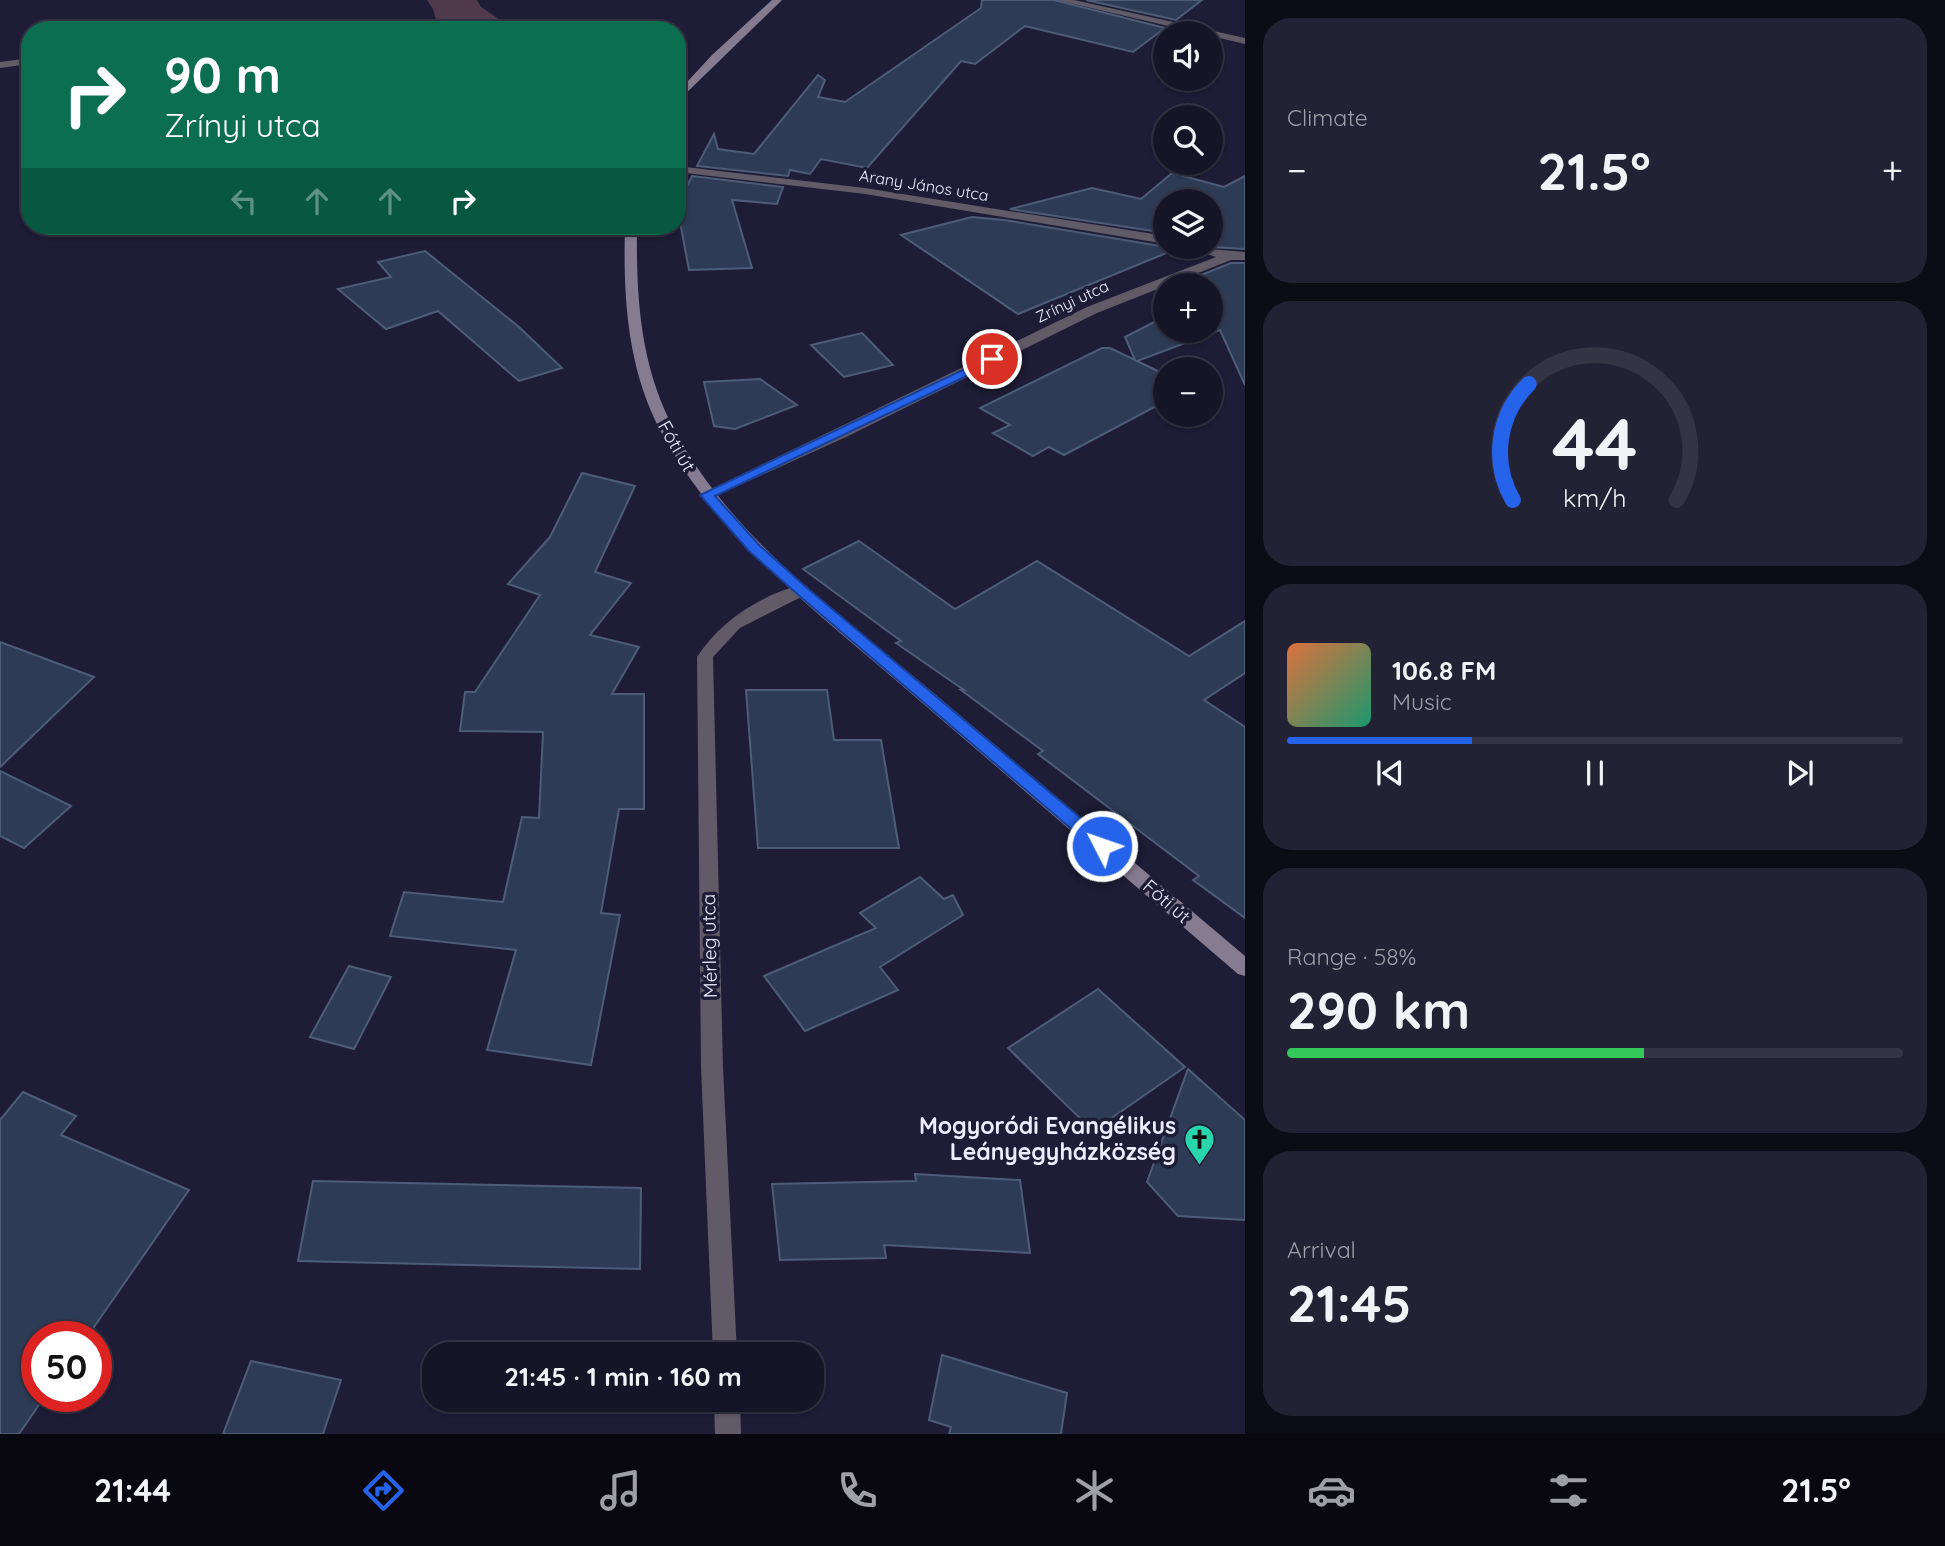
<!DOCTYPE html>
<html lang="en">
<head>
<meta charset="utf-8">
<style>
	:root { --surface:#161528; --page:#232234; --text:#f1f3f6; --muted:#9e9fa8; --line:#353445; --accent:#2563eb }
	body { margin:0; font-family:Quicksand,sans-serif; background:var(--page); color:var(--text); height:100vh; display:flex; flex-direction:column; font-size:26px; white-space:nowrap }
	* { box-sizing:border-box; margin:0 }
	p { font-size:23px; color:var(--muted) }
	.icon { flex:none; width:38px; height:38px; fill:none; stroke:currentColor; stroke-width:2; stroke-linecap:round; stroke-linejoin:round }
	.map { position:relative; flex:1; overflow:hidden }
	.sheet { display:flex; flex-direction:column; gap:18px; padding:18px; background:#0c0c16; width:700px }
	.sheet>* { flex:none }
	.guide { position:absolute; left:21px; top:21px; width:665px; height:214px; border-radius:28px; box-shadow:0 2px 5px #0004,0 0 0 2px var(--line); background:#0b6e4f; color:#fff; overflow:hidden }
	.tools { position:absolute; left:1153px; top:21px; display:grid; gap:14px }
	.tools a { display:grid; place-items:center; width:70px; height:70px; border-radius:50%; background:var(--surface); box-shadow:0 2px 5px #0004,0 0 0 2px var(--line); font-size:35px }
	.speed { position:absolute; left:21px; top:1321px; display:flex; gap:14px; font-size:35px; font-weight:700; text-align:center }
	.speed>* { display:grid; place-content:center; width:91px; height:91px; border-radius:50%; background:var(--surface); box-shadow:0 2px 5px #0004,0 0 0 2px var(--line); line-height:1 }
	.speed .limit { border:10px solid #d22; background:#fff; color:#111 }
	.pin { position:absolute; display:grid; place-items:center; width:60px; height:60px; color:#fff; margin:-30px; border:4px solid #fff; border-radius:50%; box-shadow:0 2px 7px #0007 }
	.me { position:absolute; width:77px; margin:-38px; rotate:311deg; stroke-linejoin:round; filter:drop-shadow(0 0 5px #0008) }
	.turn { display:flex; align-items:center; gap:24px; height:147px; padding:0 28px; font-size:32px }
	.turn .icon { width:91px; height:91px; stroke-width:2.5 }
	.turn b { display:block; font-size:49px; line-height:60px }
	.lanes { display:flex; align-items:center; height:66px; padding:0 28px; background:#0003; justify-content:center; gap:35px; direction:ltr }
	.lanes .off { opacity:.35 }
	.big { font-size:52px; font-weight:700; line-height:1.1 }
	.sheet .widget { flex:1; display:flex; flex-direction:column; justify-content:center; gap:10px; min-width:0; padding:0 24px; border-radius:28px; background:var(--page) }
	.sheet .dial { align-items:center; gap:0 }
	.dial svg { height:182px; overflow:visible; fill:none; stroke:var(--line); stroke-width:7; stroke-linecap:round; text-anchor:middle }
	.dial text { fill:var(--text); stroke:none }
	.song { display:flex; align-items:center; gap:21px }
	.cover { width:84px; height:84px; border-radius:10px; background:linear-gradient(135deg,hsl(20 70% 55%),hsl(160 70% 35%)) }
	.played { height:7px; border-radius:4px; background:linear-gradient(90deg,var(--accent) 30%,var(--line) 30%) }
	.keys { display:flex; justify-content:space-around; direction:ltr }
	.heat { display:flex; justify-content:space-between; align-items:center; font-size:38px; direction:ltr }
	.charge { height:10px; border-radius:5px; background:linear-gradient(90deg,#34c759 58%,var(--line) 0) }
	.trip { position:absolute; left:422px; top:1342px; width:402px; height:70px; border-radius:28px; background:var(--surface); box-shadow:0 2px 5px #0004,0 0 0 2px var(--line); font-weight:700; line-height:70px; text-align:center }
	.tab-bar { display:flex; height:112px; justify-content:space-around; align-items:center; background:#090810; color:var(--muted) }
	.tab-bar .icon { width:49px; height:49px }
	.tab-bar .active { color:var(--accent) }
	.tab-bar b { font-size:32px; color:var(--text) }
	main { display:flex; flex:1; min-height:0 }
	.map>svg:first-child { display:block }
	.green { fill:#4e3a4c }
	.building { fill:#2d3b55; stroke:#4d5d78; stroke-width:2 }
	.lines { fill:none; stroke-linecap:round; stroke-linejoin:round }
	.minor { fill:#615b68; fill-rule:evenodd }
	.secondary { fill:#867c91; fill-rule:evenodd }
	.route { fill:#2563eb; stroke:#184099; stroke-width:2 }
	.labels { text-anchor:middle; stroke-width:7; stroke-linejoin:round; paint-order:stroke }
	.far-street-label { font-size:16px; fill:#ecedff; stroke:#1e1c36 }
	.street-label { font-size:19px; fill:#ecedff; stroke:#1e1c36 }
	.near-poi-label { font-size:23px; font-weight:bold; fill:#ecedff; stroke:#1e1c36; text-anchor:end }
</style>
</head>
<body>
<main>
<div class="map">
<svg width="1245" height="1434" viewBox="0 0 1245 1434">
	<rect width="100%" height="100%" fill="#1e1c36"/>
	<!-- green -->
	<path class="green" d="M427,0h50l4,7 34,23h-76l-6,-21z"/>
	<!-- building -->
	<g class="building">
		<path d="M982,0h72l111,28 -32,24 -108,-26 -50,38 -14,-3 -94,107 -46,-9 -11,15 -20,-4 -2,6 -91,-10 17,-32 4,15 36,5 64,-79 7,5 -7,17 27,5 136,-94z"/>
		<path d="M1086,0h116l-26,20z"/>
		<path d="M1172,173l52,14 21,-11v73l-34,-2v-46h-45v32l-156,-24 82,-21 49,11z"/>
		<path d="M692,176l91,11 -6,17 -45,-4 20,68 -63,2 -12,-64z"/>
		<path d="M972,217l32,3 162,27h15l-163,67 -117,-79z"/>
		<path d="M425,251l94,76 43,41 -43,13 -81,-70 -52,18 -48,-40 53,-12 -13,-15z"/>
		<path d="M1231,263h14v122l-25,-55 -83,31 29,14v26l-102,54 -15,-8 -16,9 -40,-23 17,-8 -30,-17 122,-60h8l25,12 -10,-23 41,-21v15h45v-46h-11l-4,-8z"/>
		<path d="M862,333l31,32 -49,12 -33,-32z"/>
		<path d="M760,379l37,26 -62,24 -21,-3 -10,-44z"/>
		<path d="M582,473l53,13 -40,86 36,11 -41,52 49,12 -27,47h32v115h-25l-18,104 19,2 -29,150 -104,-15 29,-100 -126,-14 14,-44 99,10 19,-85 17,1 4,-86 -83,-1 5,-39h10l65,-97 -32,-11 42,-47z"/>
		<path d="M859,541l96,68 82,-48 152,95 56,-35v52l-41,27 41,27v191l-52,-38 6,-4 -161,-122 5,-3 -82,-61h3l-68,-47 5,-2 -98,-72z"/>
		<path d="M0,642l94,35 -94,90z"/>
		<path d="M746,690h81l7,50h47l18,108h-141z"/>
		<path d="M0,771l71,35 -47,42 -24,-12z"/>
		<path d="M920,877l24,22 9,-4 10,20 -83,52 18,23 -93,41 -41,-55 112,-48 -16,-15z"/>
		<path d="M349,966l42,11 -37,72 -44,-12z"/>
		<path d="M1098,989l87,78 -92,64 -85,-83z"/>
		<path d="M1188,1069l57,51v100l-67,-4 -31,-34z"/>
		<path d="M23,1092l53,24 -15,19 128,55 -102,147h-50v59h8l-26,38h-19v-314z"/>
		<path d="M915,1174l105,6 10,73 -146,-8 2,13 -106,2 -8,-76 144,-3z"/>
		<path d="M313,1181l328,7 -1,81 -342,-8z"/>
		<path d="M942,1355l125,38 -6,41h-112l2,-7 -22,-7z"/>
		<path d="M251,1361l90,19 -18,54h-100z"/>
	</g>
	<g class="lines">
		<!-- minor -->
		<g class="minor">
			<path d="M1057,0h17l171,38v6l-34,-8v-3h-13z"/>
			<path d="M30,58v6l-30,4v-6z"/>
			<path d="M677,166l188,22 301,48v8l-301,-50 -188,-22z"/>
			<path d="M1185,247l60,5v8h-14l-134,53 -251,124 -135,61h-10l-2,-3 388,-188 129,-50z"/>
			<path d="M801,585l6,1 2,4 -2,4 -67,34 -27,29 10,410 14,287h-24l-12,-287 -4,-410c22,-35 63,-62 104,-72z"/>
			<path d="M714,1400h26l1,34h-26z"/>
		</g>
		<!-- secondary -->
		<g class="secondary">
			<path d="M772,0h10l-105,102v-9l35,-38z"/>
			<path d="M625,226h12c-1,71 3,141 38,205 58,108 163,182 255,259 105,89 210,177 315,266v20l-7,-2c-106,-91 -212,-182 -318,-273 -93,-81 -199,-158 -259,-269 -34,-64 -38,-135 -36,-206z"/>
		</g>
	</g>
	<!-- route -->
	<path class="route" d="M992,356l4,1v5l-281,134 44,49 47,42 302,254 3,5 -3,4h-12l-300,-257 -47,-42 -49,-56z"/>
	<!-- icons -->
	<defs>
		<symbol id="church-pin" viewBox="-11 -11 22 30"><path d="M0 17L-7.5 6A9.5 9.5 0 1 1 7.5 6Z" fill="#29d5ad" stroke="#1e1c36"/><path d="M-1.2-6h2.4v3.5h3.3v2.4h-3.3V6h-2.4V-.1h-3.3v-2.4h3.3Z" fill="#111"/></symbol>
	</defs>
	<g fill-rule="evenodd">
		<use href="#church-pin" x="1182" y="1122" width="35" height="47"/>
	</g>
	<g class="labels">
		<!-- far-street labels -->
		<g class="far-street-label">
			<text transform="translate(924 185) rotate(9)" y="6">Arany János utca</text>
			<text transform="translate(1072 301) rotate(-25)" y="6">Zrínyi utca</text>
		</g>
		<!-- street labels -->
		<g class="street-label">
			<text transform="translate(677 446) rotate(60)" y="7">Fóti út</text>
			<text transform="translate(1167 901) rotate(41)" y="7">Fóti út</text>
			<text transform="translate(709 946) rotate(-91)" y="7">Mérleg utca</text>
		</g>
		<!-- near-poi labels -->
		<g class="near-poi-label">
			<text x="1176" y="1134">Mogyoródi Evangélikus<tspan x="1176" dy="26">Leányegyházközség</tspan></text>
		</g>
	</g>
</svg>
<div class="tools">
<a><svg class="icon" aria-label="sound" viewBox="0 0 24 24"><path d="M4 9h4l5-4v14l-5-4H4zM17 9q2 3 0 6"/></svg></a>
<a><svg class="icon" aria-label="search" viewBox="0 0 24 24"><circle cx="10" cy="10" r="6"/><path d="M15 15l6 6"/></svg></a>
<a><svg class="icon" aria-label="layers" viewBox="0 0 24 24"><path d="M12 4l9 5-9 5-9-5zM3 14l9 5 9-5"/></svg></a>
<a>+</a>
<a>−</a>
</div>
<div class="speed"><div class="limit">50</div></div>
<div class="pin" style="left:992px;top:359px;background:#d93025"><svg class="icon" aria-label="arrive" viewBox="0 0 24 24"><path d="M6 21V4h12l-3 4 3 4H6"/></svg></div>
<svg class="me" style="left:1102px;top:846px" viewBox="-20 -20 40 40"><circle r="17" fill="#2563eb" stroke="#fff" stroke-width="3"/><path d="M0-11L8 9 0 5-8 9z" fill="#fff"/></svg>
<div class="trip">21:45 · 1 min · 160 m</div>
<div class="guide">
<div class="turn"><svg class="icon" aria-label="right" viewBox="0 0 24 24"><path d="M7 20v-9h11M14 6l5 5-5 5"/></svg><div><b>90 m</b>Zrínyi utca</div></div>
<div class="lanes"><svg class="icon off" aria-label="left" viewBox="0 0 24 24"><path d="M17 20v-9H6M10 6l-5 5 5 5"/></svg><svg class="icon off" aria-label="ahead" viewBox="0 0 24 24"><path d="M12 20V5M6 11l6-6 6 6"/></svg><svg class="icon off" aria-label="ahead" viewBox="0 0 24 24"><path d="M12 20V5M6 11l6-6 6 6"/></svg><svg class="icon" aria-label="right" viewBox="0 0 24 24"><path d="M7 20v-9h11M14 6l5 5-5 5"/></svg></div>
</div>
</div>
<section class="sheet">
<div class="widget"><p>Climate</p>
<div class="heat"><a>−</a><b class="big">21.5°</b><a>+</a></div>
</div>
<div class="widget dial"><svg viewBox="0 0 100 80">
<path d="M14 69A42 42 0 1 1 86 69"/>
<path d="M14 69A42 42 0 0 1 21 18" stroke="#2563eb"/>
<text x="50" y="56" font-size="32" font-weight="700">44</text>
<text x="50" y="72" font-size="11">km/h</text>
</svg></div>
<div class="widget">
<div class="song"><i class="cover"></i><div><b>106.8 FM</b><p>Music</p></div></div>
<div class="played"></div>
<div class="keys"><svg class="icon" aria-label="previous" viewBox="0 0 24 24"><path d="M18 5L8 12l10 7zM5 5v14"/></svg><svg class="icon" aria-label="pause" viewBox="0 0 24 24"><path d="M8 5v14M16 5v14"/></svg><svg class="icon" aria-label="next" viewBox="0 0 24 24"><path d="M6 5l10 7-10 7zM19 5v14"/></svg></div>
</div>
<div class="widget"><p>Range · 58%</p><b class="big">290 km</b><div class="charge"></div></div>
<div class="widget"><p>Arrival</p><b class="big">21:45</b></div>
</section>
</main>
<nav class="tab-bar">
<b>21:44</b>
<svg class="icon active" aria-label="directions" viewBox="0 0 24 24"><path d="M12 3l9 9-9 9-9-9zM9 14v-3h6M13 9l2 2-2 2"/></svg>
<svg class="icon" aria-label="music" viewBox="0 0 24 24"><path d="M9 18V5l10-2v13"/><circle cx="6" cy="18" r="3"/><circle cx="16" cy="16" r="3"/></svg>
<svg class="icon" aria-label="phone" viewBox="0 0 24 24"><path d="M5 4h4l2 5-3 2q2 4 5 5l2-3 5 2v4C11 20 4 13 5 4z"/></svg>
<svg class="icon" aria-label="climate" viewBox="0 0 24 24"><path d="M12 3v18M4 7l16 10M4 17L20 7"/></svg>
<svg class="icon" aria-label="car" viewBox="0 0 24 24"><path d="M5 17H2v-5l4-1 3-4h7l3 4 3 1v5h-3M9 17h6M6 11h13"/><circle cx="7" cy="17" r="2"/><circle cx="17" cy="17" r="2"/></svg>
<svg class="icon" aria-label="filters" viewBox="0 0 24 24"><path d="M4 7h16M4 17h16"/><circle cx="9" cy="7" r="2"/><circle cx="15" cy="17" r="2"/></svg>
<b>21.5°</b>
</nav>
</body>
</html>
